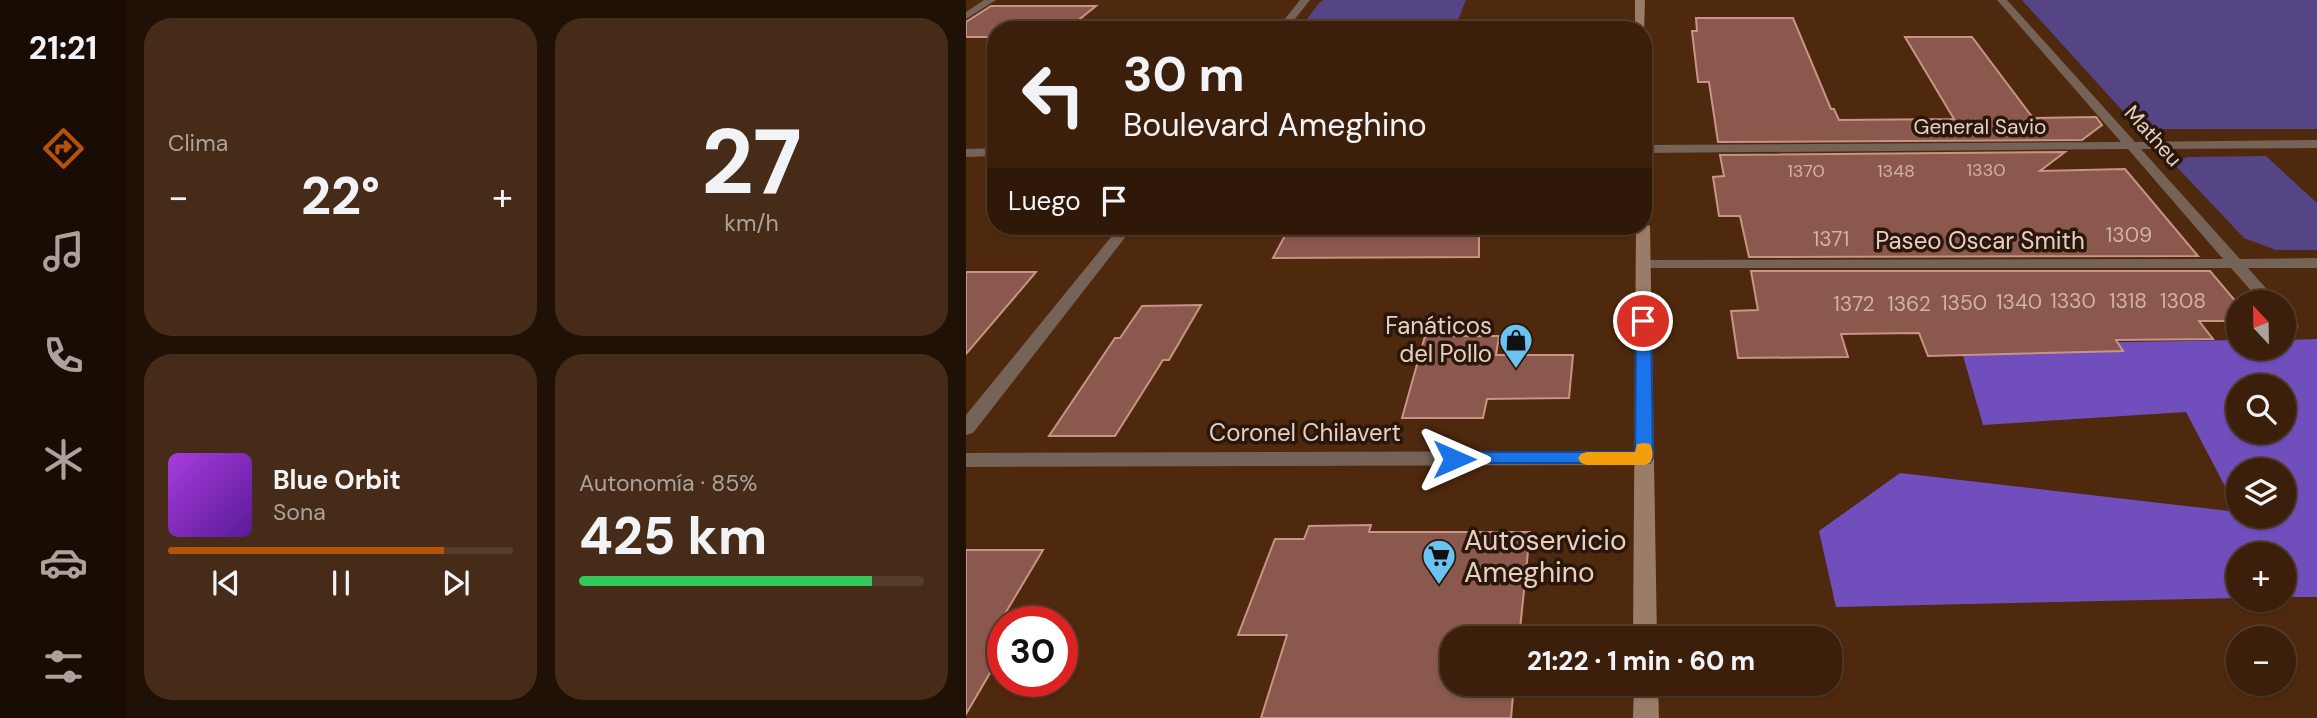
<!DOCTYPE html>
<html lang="es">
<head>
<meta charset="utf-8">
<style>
	:root { --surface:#3b1f0a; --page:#462c18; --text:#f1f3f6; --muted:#aca29c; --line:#543d2b; --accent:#b45309 }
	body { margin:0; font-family:"DM Sans",sans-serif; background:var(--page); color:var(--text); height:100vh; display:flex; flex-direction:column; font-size:26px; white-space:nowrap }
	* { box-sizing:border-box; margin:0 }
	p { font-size:23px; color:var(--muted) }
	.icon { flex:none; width:38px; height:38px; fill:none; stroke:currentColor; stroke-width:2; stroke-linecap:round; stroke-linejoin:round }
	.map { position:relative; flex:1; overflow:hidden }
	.details { display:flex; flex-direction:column; gap:18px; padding:18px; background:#201106; width:840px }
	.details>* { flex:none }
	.hud { position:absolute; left:21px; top:21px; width:665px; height:214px; border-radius:28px; box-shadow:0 2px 5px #0004,0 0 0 2px var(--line); background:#3b1f0a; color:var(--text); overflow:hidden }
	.needle { width:46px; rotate:338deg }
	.tools { position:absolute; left:1260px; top:290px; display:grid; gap:14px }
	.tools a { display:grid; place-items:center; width:70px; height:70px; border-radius:50%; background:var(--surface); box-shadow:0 2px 5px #0004,0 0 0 2px var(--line); font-size:35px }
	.speed { position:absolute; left:21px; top:606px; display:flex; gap:14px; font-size:35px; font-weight:700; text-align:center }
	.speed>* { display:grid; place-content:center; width:91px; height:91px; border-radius:50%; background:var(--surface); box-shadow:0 2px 5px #0004,0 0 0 2px var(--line); line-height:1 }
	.speed .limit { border:10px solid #d22; background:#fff; color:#111 }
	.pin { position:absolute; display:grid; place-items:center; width:60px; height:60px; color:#fff; margin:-30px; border:4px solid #fff; border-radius:50%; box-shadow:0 2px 7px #0007 }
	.me { position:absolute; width:77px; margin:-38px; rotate:90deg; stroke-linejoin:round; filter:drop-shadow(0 0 5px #0008) }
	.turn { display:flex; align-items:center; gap:24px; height:147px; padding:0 21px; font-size:32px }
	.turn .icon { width:91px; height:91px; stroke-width:2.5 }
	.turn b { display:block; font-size:49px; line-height:60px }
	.then { display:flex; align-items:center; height:66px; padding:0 21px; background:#0003; gap:14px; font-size:26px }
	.big { font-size:52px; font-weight:800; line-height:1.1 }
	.details .widget { flex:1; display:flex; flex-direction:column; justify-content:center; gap:10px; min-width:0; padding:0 24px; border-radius:28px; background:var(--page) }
	.details .dial { align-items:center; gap:0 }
	.dial b { font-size:91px; line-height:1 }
	.song { display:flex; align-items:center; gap:21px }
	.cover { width:84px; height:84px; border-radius:10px; background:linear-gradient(135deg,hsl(280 70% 55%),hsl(270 70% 35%)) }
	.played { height:7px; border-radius:4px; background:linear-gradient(90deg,var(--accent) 80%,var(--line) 80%) }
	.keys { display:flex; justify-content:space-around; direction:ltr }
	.heat { display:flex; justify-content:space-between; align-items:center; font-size:38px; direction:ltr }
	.charge { height:10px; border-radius:5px; background:linear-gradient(90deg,#34c759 85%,var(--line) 0) }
	.details .tiles { flex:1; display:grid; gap:18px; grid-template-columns:repeat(2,1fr) }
	.trip { position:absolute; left:474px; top:626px; width:402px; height:70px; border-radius:28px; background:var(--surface); box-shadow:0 2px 5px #0004,0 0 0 2px var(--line); font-weight:800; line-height:70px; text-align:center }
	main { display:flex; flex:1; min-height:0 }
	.dock { display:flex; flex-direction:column; width:126px; justify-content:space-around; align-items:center; background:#180c04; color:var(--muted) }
	.dock .icon { width:49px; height:49px }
	.dock .on { color:var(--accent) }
	.dock b { font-size:32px; color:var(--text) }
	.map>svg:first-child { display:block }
	.green { fill:#554486 }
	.forest { fill:#704fbd; fill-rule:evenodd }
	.building { fill:#8a584c; stroke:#ca9387; stroke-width:2 }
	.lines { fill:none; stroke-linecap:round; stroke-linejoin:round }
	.minor { fill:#766357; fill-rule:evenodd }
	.tertiary { fill:#766357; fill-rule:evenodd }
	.secondary { fill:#9b7c69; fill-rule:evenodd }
	.route { fill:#1a73e8; stroke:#114b97; stroke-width:2 }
	.slow { fill:#f59e0b }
	.labels { text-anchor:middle; stroke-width:7; stroke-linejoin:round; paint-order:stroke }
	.far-number-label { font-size:18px; fill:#d0b1a3 }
	.far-street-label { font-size:21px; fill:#e8cfc0; stroke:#29170c }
	.number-label { font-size:21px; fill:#d0b1a3 }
	.street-label { font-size:24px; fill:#e8cfc0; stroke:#29170c }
	.poi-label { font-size:24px; fill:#e8cfc0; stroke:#29170c; text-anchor:end }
	.near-poi-label { font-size:28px; fill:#e8cfc0; stroke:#29170c; text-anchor:start }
</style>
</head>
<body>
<main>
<nav class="dock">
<b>21:21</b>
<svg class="icon on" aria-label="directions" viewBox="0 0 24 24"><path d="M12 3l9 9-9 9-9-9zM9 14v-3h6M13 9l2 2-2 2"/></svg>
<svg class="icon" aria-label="music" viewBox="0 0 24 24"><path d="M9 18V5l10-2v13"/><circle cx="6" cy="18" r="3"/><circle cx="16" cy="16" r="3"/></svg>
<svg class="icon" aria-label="phone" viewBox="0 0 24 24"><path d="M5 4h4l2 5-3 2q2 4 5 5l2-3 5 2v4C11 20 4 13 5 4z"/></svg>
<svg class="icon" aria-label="climate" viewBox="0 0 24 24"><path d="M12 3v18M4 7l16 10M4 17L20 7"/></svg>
<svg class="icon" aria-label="car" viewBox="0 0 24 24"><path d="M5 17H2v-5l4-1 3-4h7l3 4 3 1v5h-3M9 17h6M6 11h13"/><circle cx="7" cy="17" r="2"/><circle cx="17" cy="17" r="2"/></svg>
<svg class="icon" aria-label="filters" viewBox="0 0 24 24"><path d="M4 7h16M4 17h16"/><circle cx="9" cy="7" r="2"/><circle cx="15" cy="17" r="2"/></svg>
</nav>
<section class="details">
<div class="tiles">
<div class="widget"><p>Clima</p>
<div class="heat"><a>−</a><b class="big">22°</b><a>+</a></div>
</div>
<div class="widget dial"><b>27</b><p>km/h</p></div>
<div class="widget">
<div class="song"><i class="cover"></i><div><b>Blue Orbit</b><p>Sona</p></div></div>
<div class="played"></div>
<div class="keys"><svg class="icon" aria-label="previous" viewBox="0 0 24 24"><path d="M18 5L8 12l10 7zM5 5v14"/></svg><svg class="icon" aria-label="pause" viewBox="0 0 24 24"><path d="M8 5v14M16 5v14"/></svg><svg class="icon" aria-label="next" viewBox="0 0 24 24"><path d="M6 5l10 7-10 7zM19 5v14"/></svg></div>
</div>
<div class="widget"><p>Autonomía · 85%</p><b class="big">425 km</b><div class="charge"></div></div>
</div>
</section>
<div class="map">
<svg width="1351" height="718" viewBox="0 0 1351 718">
	<rect width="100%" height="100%" fill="#4f290d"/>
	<!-- green -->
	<g class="green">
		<path d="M358,0h142l-12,30h-155l20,-27z"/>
		<path d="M1056,0h295v129h-178z"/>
		<path d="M1300,156l51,47v47h-41l-32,-12 -71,-75 14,-6z"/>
	</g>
	<!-- forest -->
	<path class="forest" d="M1351,339v258h-33v-42h-46v43l-402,9 -17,-76 81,-58 338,39v4h46v-45h-46v40l-52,-99 -203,13 -23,-80 278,-5v8h46v-8zM1272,387h46v45h-46z"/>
	<!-- building -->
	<g class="building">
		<path d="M25,6h105l-30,24h-70v7h-30v-15z"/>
		<path d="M730,18h97l38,91h3l5,11 115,-1 -49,-82h67l61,81 63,-1 6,8 -20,15 -364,2 -9,-60h-11l-6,-51h5z"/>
		<path d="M1099,152l-25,19 85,-2 73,87 -449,1 -9,-41h-21l-6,-39 11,-1 -4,-21z"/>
		<path d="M324,226h189v31l-206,1z"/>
		<path d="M785,271h459l28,33v17h-39l14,18 -97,1 7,11 -195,5 -9,-23 -78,1 7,23 -110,1 -7,-47 27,-1z"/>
		<path d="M0,272h70l-70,82z"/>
		<path d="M235,305l-32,55h-6l-48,76h-66l66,-98h5l22,-32z"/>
		<path d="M459,336h74l-3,19h77l-4,43 -82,1 -4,19h-81z"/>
		<path d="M405,525l-2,7h161l-11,107h-67v45h62l-3,34h-250l26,-83h-49l37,-96h29l5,-13z"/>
		<path d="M0,550h77l-40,67v34l-37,63z"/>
	</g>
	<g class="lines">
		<!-- minor -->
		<g class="minor">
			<path d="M18,0h12l-30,19v-7z"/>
			<path d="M334,0h10l-24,30h-10z"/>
			<path d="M1031,0h10l128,142 182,-2v8l-176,1 99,110 77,-1v10h-69l31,35h-17l-31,-35h-593l-3,-3 3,-3 5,-2 580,-1 -95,-110 -485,4v-8l478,-3z"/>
			<path d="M154,226h14l-161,207 -7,2v-20z"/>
			<path d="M1318,312c8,2 11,8 15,14l-2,4 -6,1 -7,-3z"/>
			<path d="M678,451l7,2 3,5 -3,5 -7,2 -678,2v-14z"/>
		</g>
		<!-- tertiary -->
		<path class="tertiary" d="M30,148v8l-30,1v-8z"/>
		<!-- secondary -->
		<g class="secondary">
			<path d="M669,0h10l-1,32 -1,-2h-8z"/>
			<path d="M677,222l7,4 7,413h-24l3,-413h7z"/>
			<path d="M668,684h24l1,34h-26z"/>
		</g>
	</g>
	<!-- route -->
	<path class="route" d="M677,316l8,5 2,137 -3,5h-202l-3,-4 3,-5 6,-2h181l1,-131z"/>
	<!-- slow -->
	<path class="slow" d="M678,443l6,1c3,7 4,12 0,19l-6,2h-57l-6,-2 -3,-5 3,-4 6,-2h48l2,-8z"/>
	<!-- icons -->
	<defs>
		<symbol id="shop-pin" viewBox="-11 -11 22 30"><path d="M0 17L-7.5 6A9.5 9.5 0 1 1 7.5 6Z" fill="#6ac3f1" stroke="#29170c"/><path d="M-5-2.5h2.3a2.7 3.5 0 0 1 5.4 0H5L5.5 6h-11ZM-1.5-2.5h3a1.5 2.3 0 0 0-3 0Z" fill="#111"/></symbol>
		<symbol id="supermarket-pin" viewBox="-11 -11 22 30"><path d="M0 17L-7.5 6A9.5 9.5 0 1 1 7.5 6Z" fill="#6ac3f1" stroke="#29170c"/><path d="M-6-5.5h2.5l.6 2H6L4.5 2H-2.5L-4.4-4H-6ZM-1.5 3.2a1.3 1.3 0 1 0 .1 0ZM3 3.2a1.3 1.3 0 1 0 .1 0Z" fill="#111"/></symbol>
	</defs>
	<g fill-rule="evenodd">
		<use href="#shop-pin" x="531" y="321" width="38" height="52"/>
		<use href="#supermarket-pin" x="454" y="537" width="38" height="52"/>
	</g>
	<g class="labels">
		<!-- far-number labels -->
		<g class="far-number-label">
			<text x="1020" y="176">1330</text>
			<text x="840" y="177">1370</text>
			<text x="930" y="177">1348</text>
		</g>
		<!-- far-street labels -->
		<g class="far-street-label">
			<text x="1014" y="134">General Savio</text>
			<text transform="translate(1187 136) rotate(48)" y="7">Matheu</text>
		</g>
		<!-- number labels -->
		<g class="number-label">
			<text x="1163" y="242">1309</text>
			<text x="865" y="246">1371</text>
			<text x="1107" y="308">1330</text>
			<text x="1162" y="308">1318</text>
			<text x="1217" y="308">1308</text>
			<text x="1053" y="309">1340</text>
			<text x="998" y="310">1350</text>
			<text x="888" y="311">1372</text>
			<text x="943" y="311">1362</text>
		</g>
		<!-- street labels -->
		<g class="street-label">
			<text x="1014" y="249">Paseo Oscar Smith</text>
			<text x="339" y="441">Coronel Chilavert</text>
		</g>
		<!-- poi labels -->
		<g class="poi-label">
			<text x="526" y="334">Fanáticos<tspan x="526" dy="28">del Pollo</tspan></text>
		</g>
		<!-- near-poi labels -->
		<g class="near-poi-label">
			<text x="498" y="550">Autoservicio<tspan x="498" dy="32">Ameghino</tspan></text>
		</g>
	</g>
</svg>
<div class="tools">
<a><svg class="needle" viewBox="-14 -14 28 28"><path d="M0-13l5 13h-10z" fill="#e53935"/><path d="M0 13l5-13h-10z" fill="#aca29c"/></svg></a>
<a><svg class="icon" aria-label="search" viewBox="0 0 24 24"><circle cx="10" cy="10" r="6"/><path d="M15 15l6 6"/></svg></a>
<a><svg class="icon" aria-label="layers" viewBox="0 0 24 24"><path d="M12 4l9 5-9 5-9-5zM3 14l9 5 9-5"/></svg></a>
<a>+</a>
<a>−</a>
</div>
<div class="speed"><div class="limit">30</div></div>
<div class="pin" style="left:677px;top:321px;background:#d93025"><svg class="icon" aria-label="arrive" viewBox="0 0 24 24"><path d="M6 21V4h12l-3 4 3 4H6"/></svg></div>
<svg class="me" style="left:488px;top:459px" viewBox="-20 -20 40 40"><path d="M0-17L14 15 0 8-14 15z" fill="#1a73e8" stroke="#fff" stroke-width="4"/></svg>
<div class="trip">21:22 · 1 min · 60 m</div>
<div class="hud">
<div class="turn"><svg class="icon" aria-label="left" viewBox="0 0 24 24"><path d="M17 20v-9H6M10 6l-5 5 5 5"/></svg><div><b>30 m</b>Boulevard Ameghino</div></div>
<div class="then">Luego<svg class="icon" aria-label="arrive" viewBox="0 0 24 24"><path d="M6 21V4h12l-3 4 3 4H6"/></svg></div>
</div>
</div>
</main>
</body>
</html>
